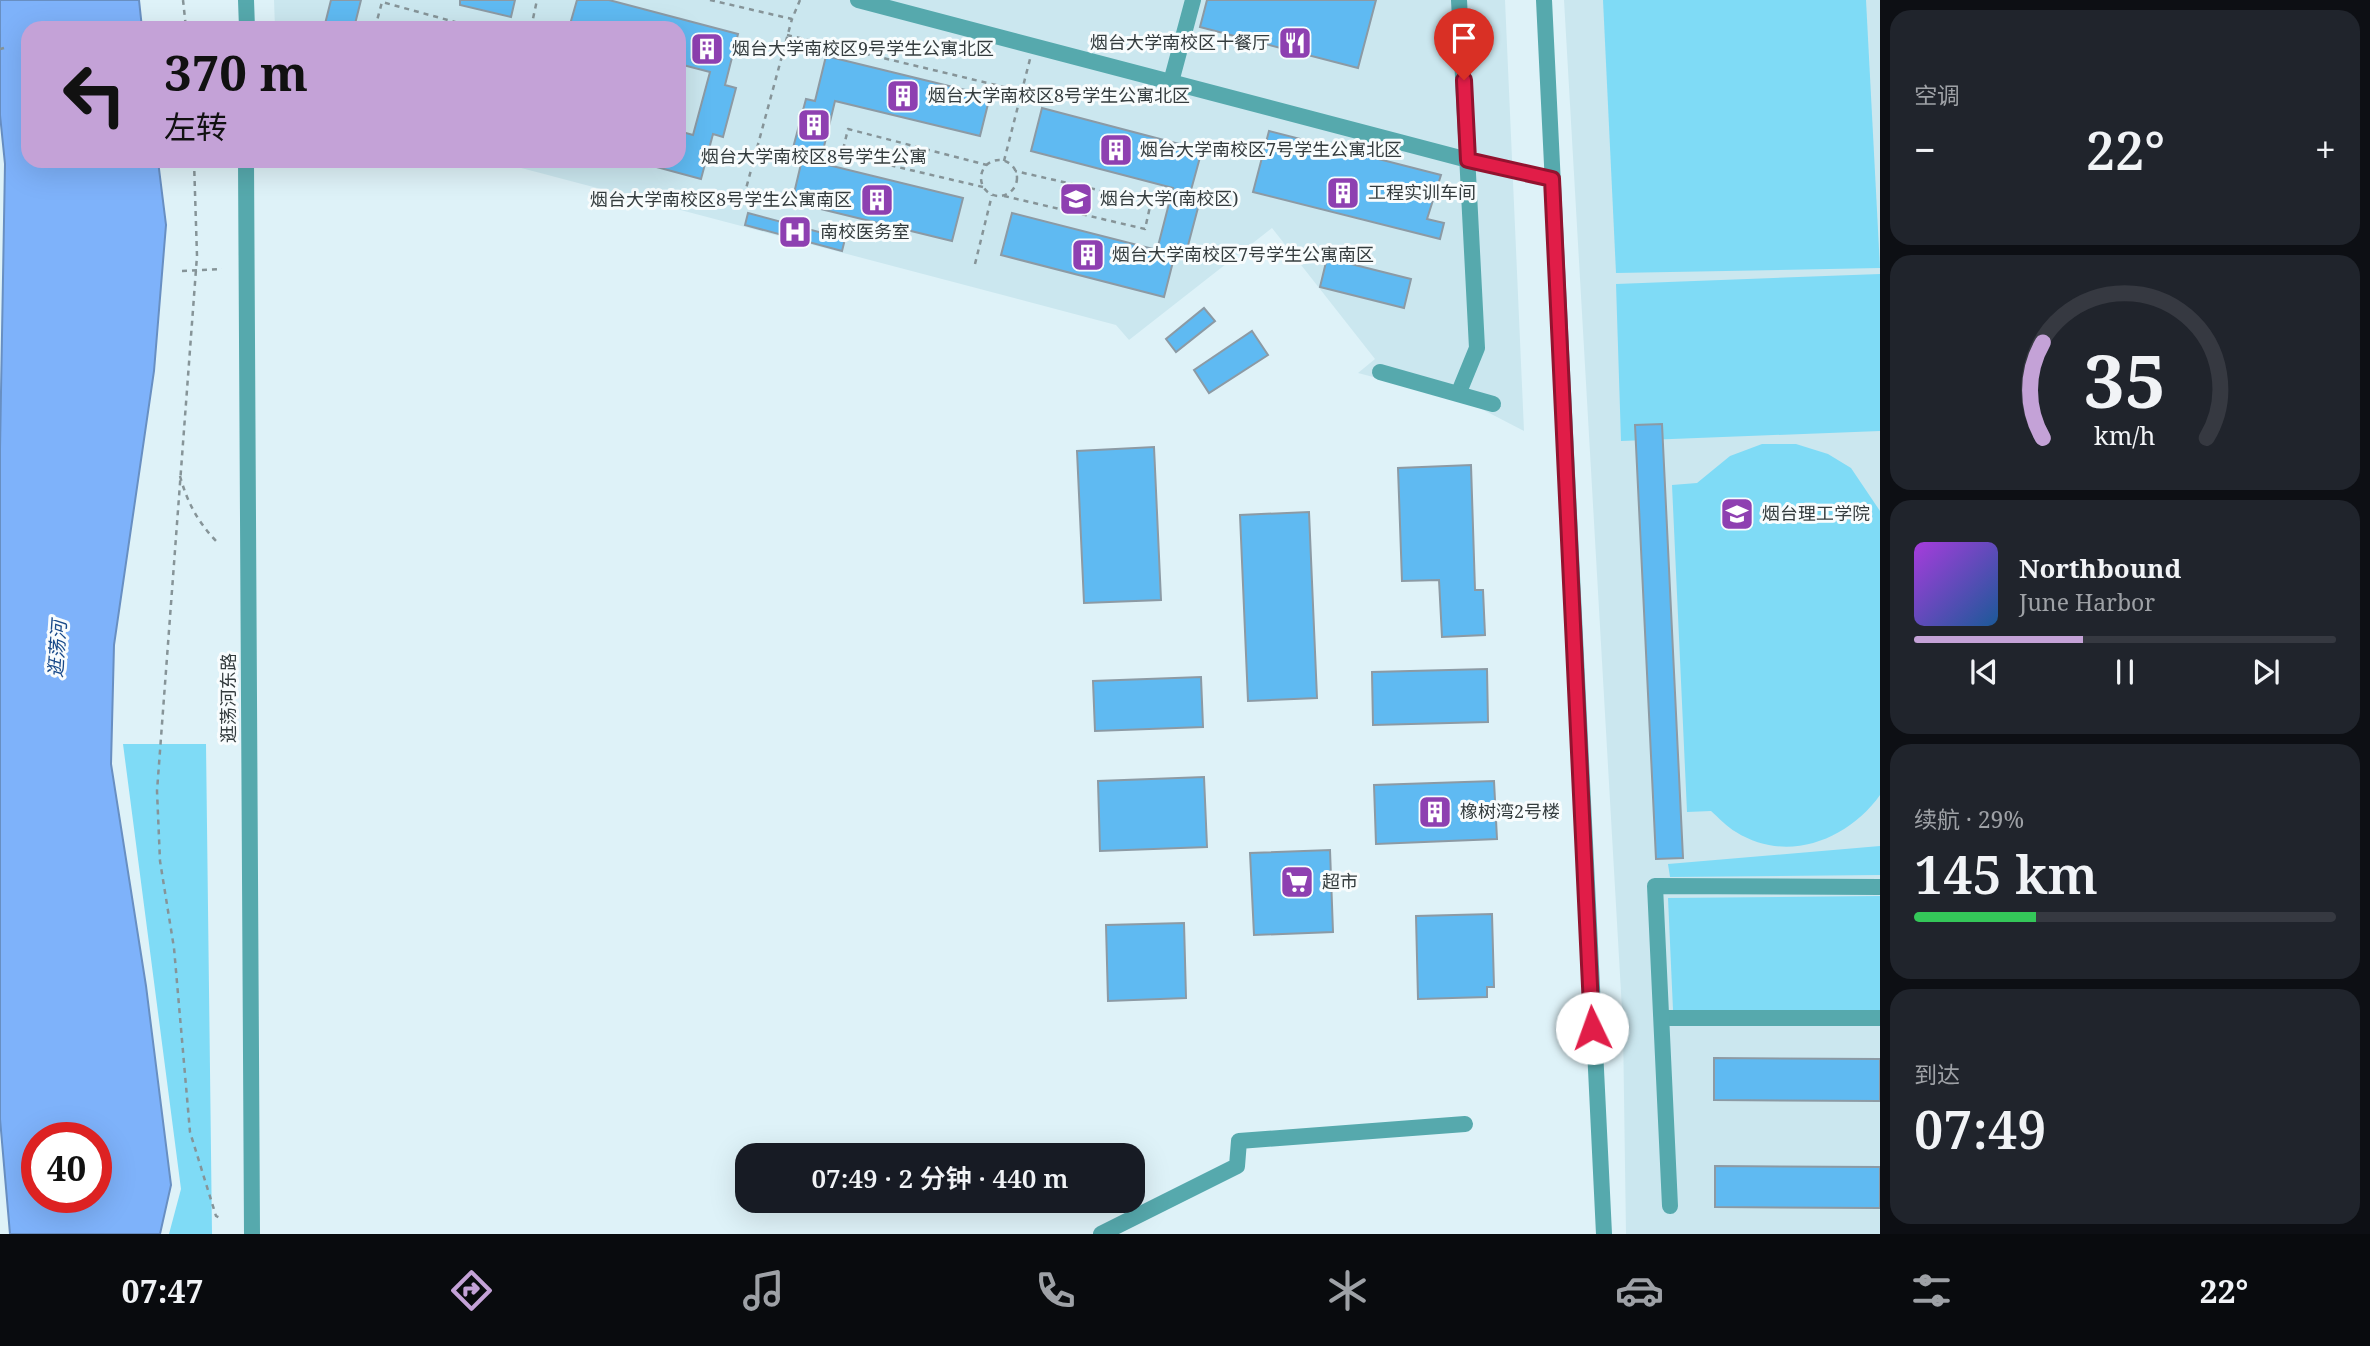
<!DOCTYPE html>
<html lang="zh">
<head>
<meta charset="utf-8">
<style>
	:root { --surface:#171b24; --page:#20242c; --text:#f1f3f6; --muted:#9ea1a6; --line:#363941; --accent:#c4a2d7 }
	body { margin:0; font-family:"Noto Serif","Noto Sans SC",serif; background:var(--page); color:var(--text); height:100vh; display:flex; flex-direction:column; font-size:26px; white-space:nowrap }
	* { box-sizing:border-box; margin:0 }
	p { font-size:23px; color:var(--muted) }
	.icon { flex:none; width:38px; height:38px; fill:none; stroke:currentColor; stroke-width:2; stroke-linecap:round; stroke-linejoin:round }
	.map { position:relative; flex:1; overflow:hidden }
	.side { display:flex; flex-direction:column; gap:10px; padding:10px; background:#0d0f14; width:490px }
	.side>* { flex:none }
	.hud { position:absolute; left:21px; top:21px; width:665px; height:147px; border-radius:21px; box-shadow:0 7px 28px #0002; background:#c4a2d7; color:#111; overflow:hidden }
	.speed { position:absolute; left:21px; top:1122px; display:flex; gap:14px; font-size:35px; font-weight:700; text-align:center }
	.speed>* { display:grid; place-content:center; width:91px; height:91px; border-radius:50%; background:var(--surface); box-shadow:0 7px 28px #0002; line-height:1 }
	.speed .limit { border:10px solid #d22; background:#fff; color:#111 }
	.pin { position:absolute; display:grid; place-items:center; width:60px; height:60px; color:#fff; margin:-72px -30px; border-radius:50% 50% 50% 0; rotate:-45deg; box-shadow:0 0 7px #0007 }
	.pin .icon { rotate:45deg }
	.me { position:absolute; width:77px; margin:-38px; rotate:357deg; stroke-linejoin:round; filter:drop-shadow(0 0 5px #0008) }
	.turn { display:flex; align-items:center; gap:24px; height:147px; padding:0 28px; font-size:32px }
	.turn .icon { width:91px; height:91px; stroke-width:2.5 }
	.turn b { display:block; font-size:49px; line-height:60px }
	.big { font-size:52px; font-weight:600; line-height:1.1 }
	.side .tile { flex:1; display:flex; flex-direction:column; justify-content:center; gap:10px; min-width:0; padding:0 24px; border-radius:21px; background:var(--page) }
	.side .dial { align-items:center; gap:0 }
	.dial svg { height:182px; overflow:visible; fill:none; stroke:var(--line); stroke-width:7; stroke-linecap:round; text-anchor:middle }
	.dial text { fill:var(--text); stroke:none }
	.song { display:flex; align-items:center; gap:21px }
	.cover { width:84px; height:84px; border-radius:10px; background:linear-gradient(135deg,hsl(280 70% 55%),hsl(210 70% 35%)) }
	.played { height:7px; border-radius:4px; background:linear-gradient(90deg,var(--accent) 40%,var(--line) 40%) }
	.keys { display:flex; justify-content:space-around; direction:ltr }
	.heat { display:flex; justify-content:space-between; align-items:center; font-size:38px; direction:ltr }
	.charge { height:10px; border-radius:5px; background:linear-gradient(90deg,#34c759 29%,var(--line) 0) }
	.trip { position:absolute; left:735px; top:1143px; width:410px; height:70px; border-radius:21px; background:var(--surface); box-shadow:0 7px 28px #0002; font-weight:600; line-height:70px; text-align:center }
	.dock { display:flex; height:112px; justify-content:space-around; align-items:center; background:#090b0e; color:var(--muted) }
	.dock .icon { width:49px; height:49px }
	.dock .active { color:var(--accent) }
	.dock b { font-size:32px; color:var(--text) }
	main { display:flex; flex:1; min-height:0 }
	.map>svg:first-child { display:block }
	.built { fill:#cbe7ef }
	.green { fill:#7fdbf6 }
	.water { fill:#7eb2fa; stroke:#688fc2; stroke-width:2; fill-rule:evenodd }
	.building { fill:#5fbaf2; stroke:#8c9aa4; stroke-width:2 }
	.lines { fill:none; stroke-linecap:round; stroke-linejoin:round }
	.path { stroke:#869498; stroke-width:2.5; stroke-dasharray:5 5; stroke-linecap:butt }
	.minor { stroke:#56a9ad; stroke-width:16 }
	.route-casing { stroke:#92132f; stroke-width:18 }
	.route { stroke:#e11d48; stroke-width:12 }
	.labels { text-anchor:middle; stroke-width:6; stroke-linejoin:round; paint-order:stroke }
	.poi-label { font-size:18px; fill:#343c3e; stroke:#f8fcfd; text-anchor:start }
	.street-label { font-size:18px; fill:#343c3e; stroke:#f8fcfd }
	.water-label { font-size:19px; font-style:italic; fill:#184989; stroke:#f8fcfd }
</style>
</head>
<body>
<main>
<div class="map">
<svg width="1880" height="1234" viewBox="0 0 1880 1234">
	<rect width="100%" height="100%" fill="#def2f8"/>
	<!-- built -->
	<g class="built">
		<path d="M274,0h1231l19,431 -56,-29 -110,-29 17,-14 -103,-131 -143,112 -13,-15 -621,-164h184v-133h-404z"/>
		<path d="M1564,0h316v1234h-254l-3,-207z"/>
	</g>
	<!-- green -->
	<g class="green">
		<path d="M1603,0h263l14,268 -264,5z"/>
		<path d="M1880,274v157l-259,10 -5,-157z"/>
		<path d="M1762,444h34l32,10 23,14 29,43v284c-32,45 -93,69 -144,37 -9,-5 -17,-14 -25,-21l-24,1 -15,-327 25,-2 33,-27z"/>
		<path d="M123,744h83l6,490h-43l12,-45z"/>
		<path d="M1880,846v29l-210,2 -2,-13z"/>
		<path d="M1880,896v118l-207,-4 -5,-112z"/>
	</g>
	<!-- water -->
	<path class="water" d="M0,0h139l3,28h-114v133h130l8,64 -12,146 -40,274 -3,119 35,222 25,199 -11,49h-150l-10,-115v-670l5,-285 -5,-49zM37,1138h59v59h-59z"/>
	<!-- building -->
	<g class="building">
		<path d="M331,0h30l-7,28h-30z"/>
		<path d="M460,0h55l-4,17 -51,-12z"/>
		<path d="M577,0h32l129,34 -13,51 11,3 -13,49 -10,-3 -12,45 -52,-14v-4h30v-30l14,4 17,-63 -31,-8v-36h-110z"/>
		<path d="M1207,0h169l-18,68 -158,-41z"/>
		<path d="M826,56l164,40 -10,40 -145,-35 -15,62 143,35 -11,43 -160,-39 12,-51 -11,-3 13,-49 9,2z"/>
		<path d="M1042,108l160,42 -14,51 11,3 -13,49 -10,-3 -12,47 -163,-42 11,-42 145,37 16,-62 -142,-37z"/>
		<path d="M1269,131l172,44 -14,44 17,4 -4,16 -187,-47z"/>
		<path d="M748,213l97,26 -3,12 -97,-26z"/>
		<path d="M1327,258l84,21 -7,29 -84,-21z"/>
		<path d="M1204,308l11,13 -39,31 -10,-13z"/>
		<path d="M1252,331l16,24 -59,38 -15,-23z"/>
		<path d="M1662,424l21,434 -27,1 -21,-434z"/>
		<path d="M1154,447l7,153 -77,3 -7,-152z"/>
		<path d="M1471,465l4,125h8l2,45 -43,2 -3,-57 -37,1 -4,-113z"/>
		<path d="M1309,512l8,186 -69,3 -8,-186z"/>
		<path d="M1487,669l1,53 -115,3 -1,-53z"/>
		<path d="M1201,677l2,50 -108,4 -2,-50z"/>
		<path d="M1204,777l3,70 -107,4 -2,-70z"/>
		<path d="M1494,781l3,58 -121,5 -2,-59z"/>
		<path d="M1330,850l3,82 -79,3 -4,-82z"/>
		<path d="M1492,914l2,73h-7v10l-69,2 -2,-83z"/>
		<path d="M1184,923l2,75 -78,3 -2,-76z"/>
		<path d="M1714,1058l166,1v42l-166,-1z"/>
		<path d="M1715,1166l165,1v41l-165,-1z"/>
	</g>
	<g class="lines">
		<!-- path -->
		<g class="path">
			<path d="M183,0l3,28"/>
			<path d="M710,0l82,19 8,-19"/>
			<path d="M375,28l7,-26 95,26"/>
			<path d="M531,28l6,-28"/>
			<path d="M787,35l234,56"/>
			<path d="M0,49l4,-1"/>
			<path d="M679,83l3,1 -3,12"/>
			<circle cx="999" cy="178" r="18"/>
			<path d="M194,161l3,95 -40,535 3,70 14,87 16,184 26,84 6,3"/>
			<path d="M1004,161l26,-102"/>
			<path d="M983,187l-141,-33 6,-25 139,36"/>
			<path d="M744,196l48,-177"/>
			<path d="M1004,196l141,33 6,-27 -136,-31"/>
			<path d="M975,264l17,-69"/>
			<path d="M182,271l40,-2"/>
			<path d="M180,476c7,26 18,46 36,65"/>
		</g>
		<!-- minor -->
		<g class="minor">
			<path d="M246,0l1,28"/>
			<path d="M858,0l610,160 84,19"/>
			<path d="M1459,0l18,348 -18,44"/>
			<path d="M1544,0l60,1234"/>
			<path d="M1171,82l22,-82"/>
			<path d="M246,161l6,1073"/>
			<path d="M1380,372l113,32"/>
			<path d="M1664,1018h216"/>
			<path d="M1670,1206l-15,-320 225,1"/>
			<path d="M1101,1234l136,-68 2,-25 226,-17"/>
		</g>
	</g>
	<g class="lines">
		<defs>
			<path id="route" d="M1464,80l4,80 84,19 40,849"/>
		</defs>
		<!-- route casing -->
		<use href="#route" class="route-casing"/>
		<!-- route -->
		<use href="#route" class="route"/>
	</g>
	<!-- icons -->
	<defs>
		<symbol id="restaurant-square" viewBox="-11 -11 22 22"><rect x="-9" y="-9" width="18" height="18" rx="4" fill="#8e40b1" stroke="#f8fcfd"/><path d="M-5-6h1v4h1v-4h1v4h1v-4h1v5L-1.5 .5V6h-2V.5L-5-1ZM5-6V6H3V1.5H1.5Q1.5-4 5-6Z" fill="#fff"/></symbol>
		<symbol id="building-square" viewBox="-11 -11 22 22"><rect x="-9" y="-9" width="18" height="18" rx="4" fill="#8e40b1" stroke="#f8fcfd"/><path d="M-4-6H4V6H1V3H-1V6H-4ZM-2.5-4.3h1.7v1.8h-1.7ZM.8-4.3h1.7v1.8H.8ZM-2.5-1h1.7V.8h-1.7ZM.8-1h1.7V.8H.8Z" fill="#fff"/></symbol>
		<symbol id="university-square" viewBox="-11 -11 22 22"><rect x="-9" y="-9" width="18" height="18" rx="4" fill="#8e40b1" stroke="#f8fcfd"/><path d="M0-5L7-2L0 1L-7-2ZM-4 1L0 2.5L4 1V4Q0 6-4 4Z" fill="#fff"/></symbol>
		<symbol id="hospital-square" viewBox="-11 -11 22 22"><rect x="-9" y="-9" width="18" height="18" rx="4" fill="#8e40b1" stroke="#f8fcfd"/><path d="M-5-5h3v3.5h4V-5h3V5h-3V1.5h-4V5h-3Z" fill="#fff"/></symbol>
		<symbol id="supermarket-square" viewBox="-11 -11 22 22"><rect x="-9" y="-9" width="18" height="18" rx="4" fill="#8e40b1" stroke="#f8fcfd"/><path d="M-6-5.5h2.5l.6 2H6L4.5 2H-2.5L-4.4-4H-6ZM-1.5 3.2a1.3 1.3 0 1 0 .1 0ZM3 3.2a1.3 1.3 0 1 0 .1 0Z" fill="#fff"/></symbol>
	</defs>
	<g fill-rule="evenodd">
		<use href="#restaurant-square" x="1276" y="24" width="38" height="38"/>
		<use href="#building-square" x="688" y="30" width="38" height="38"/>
		<use href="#building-square" x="884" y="77" width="38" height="38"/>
		<use href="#building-square" x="795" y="106" width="38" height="38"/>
		<use href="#building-square" x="1097" y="131" width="38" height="38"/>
		<use href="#building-square" x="1324" y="174" width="38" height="38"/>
		<use href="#university-square" x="1057" y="180" width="38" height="38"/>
		<use href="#building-square" x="858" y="181" width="38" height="38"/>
		<use href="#hospital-square" x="776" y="213" width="38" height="38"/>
		<use href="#building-square" x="1069" y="236" width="38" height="38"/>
		<use href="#university-square" x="1718" y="495" width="38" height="38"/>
		<use href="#building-square" x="1416" y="793" width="38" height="38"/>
		<use href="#supermarket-square" x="1278" y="863" width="38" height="38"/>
	</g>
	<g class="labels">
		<!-- poi labels -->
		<g class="poi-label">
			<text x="1270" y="49" text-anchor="end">烟台大学南校区十餐厅</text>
			<text x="732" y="55">烟台大学南校区9号学生公寓北区</text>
			<text x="928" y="102">烟台大学南校区8号学生公寓北区</text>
			<text x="1140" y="156">烟台大学南校区7号学生公寓北区</text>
			<text x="814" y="163" text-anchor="middle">烟台大学南校区8号学生公寓</text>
			<text x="1368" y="199">工程实训车间</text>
			<text x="1100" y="205">烟台大学(南校区)</text>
			<text x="852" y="206" text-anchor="end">烟台大学南校区8号学生公寓南区</text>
			<text x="820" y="238">南校医务室</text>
			<text x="1112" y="261">烟台大学南校区7号学生公寓南区</text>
			<text x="1762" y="520">烟台理工学院</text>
			<text x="1460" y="818">橡树湾2号楼</text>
			<text x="1322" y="888">超市</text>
		</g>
		<!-- street labels -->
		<g class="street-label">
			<text transform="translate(229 698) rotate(-90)" y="6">逛荡河东路</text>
		</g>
		<!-- water labels -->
		<g class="water-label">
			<text transform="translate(57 649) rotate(-86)" y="7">逛荡河</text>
		</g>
	</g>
</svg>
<div class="speed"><div class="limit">40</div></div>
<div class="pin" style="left:1464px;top:80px;background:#d93025"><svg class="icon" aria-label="arrive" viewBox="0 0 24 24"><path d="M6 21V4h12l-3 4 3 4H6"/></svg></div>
<svg class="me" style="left:1592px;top:1028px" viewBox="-20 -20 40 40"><circle r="19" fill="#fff"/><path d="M0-13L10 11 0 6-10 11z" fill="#e11d48"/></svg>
<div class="trip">07:49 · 2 分钟 · 440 m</div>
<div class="hud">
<div class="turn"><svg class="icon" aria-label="left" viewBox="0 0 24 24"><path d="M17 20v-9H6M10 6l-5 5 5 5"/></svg><div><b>370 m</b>左转</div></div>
</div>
</div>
<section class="side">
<div class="tile"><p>空调</p>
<div class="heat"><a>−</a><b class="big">22°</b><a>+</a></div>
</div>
<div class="tile dial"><svg viewBox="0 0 100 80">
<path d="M14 69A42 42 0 1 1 86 69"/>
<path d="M14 69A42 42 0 0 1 14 27" stroke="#c4a2d7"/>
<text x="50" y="56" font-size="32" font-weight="700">35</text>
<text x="50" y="72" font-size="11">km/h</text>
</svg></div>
<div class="tile">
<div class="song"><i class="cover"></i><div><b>Northbound</b><p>June Harbor</p></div></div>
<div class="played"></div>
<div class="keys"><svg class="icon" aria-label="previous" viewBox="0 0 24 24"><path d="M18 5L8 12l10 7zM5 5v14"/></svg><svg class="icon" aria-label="pause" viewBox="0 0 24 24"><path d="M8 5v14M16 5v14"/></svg><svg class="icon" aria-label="next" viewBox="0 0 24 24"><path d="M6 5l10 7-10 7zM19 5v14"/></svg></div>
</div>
<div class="tile"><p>续航 · 29%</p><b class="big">145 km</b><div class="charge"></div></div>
<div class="tile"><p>到达</p><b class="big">07:49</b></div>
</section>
</main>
<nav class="dock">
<b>07:47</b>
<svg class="icon active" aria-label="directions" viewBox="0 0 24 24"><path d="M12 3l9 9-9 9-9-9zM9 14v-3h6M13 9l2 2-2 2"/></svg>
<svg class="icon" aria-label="music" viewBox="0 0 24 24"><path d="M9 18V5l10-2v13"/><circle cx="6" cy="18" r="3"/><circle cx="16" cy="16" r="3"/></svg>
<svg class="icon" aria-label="phone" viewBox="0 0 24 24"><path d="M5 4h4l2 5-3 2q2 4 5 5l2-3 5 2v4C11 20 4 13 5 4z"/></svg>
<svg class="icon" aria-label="climate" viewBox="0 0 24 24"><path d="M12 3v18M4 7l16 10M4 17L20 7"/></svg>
<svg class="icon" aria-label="car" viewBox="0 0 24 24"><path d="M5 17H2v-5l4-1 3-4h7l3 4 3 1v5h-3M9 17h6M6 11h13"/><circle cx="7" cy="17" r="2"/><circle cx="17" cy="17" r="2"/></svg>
<svg class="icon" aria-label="filters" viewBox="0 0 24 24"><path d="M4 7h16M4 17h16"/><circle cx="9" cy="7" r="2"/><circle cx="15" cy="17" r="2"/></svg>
<b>22°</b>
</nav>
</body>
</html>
